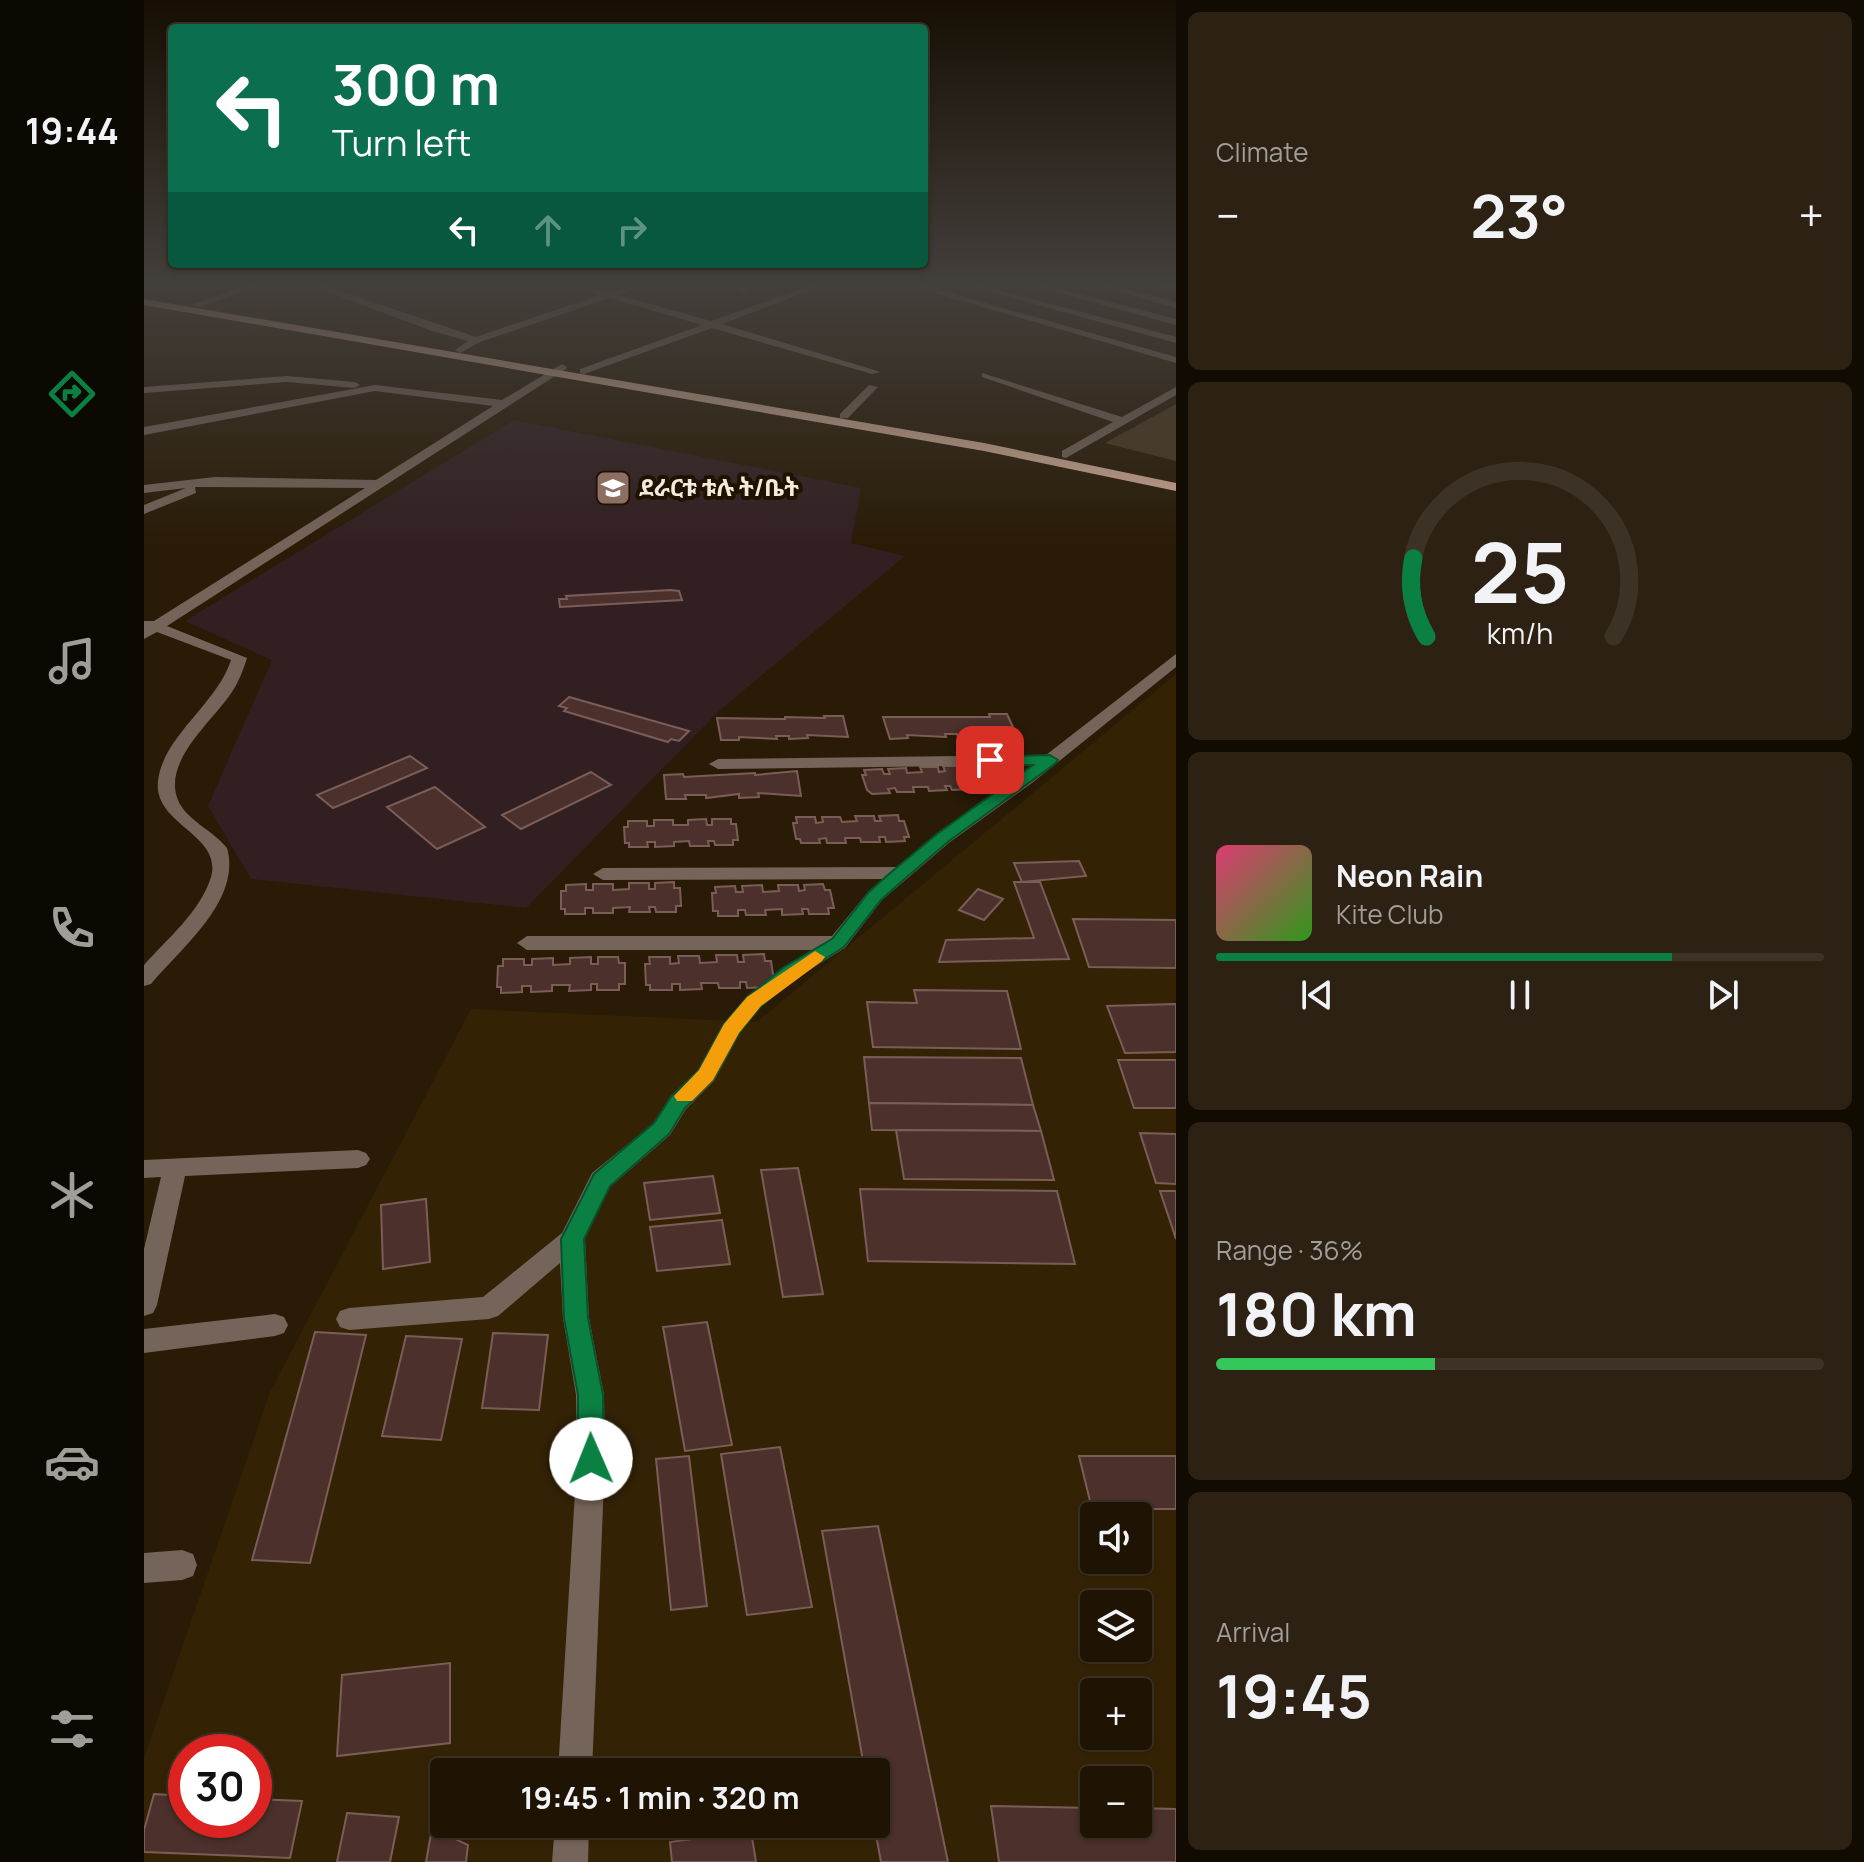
<!DOCTYPE html>
<html lang="en">
<head>
<meta charset="utf-8">
<style>
	:root { --surface:#1f1404; --page:#2c2113; --text:#f1f3f6; --muted:#a19e9a; --line:#3c3326; --accent:#0b8043 }
	body { margin:0; font-family:Manrope,"Noto Sans Ethiopic",sans-serif; background:var(--page); color:var(--text); height:100vh; display:flex; flex-direction:column; font-size:30px; white-space:nowrap }
	* { box-sizing:border-box; margin:0 }
	p { font-size:26px; color:var(--muted) }
	.icon { flex:none; width:44px; height:44px; fill:none; stroke:currentColor; stroke-width:2; stroke-linecap:round; stroke-linejoin:round }
	.map { position:relative; flex:1; overflow:hidden }
	.drawer { display:flex; flex-direction:column; gap:12px; padding:12px; background:#110b02; width:688px }
	.drawer>* { flex:none }
	.banner { position:absolute; left:24px; top:24px; width:760px; height:244px; border-radius:8px; box-shadow:0 2px 6px #0004,0 0 0 2px var(--line); background:#0b6e4f; color:#fff; overflow:hidden }
	.buttons { position:absolute; left:936px; top:1502px; display:grid; gap:16px }
	.buttons a { display:grid; place-items:center; width:72px; height:72px; border-radius:8px; background:var(--surface); box-shadow:0 2px 6px #0004,0 0 0 2px var(--line); font-size:40px }
	.speed { position:absolute; left:24px; top:1734px; display:flex; gap:16px; font-size:40px; font-weight:700; text-align:center }
	.speed>* { display:grid; place-content:center; width:104px; height:104px; border-radius:50%; background:var(--surface); box-shadow:0 2px 6px #0004,0 0 0 2px var(--line); line-height:1 }
	.speed .limit { border:12px solid #d22; background:#fff; color:#111 }
	.pin { position:absolute; display:grid; place-items:center; width:68px; height:68px; color:#fff; margin:-34px; border-radius:16px; box-shadow:0 4px 12px #0006 }
	.me { position:absolute; width:88px; margin:-44px; rotate:359deg; stroke-linejoin:round; filter:drop-shadow(0 0 6px #0008) }
	.turn { display:flex; align-items:center; gap:28px; height:168px; padding:0 32px; font-size:36px }
	.turn .icon { width:104px; height:104px; stroke-width:2.5 }
	.turn b { display:block; font-size:56px; line-height:68px }
	.lanes { display:flex; align-items:center; height:76px; padding:0 32px; background:#0003; justify-content:center; gap:40px; direction:ltr }
	.lanes .off { opacity:.35 }
	.big { font-size:60px; font-weight:700; line-height:1.1 }
	.drawer .tile { flex:1; display:flex; flex-direction:column; justify-content:center; gap:12px; min-width:0; padding:0 28px; border-radius:12px; background:var(--page) }
	.drawer .dial { align-items:center; gap:0 }
	.dial svg { height:208px; overflow:visible; fill:none; stroke:var(--line); stroke-width:7; stroke-linecap:round; text-anchor:middle }
	.dial text { fill:var(--text); stroke:none }
	.song { display:flex; align-items:center; gap:24px }
	.cover { width:96px; height:96px; border-radius:12px; background:linear-gradient(135deg,hsl(340 70% 55%),hsl(110 70% 35%)) }
	.played { height:8px; border-radius:4px; background:linear-gradient(90deg,var(--accent) 75%,var(--line) 75%) }
	.keys { display:flex; justify-content:space-around; direction:ltr }
	.heat { display:flex; justify-content:space-between; align-items:center; font-size:44px; direction:ltr }
	.charge { height:12px; border-radius:6px; background:linear-gradient(90deg,#34c759 36%,var(--line) 0) }
	.trip { position:absolute; left:286px; top:1758px; width:460px; height:80px; border-radius:8px; background:var(--surface); box-shadow:0 2px 6px #0004,0 0 0 2px var(--line); font-weight:700; line-height:80px; text-align:center }
	main { display:flex; flex:1; min-height:0 }
	.tab-bar { display:flex; flex-direction:column; width:144px; justify-content:space-around; align-items:center; background:#0c0802; color:var(--muted) }
	.tab-bar .icon { width:56px; height:56px }
	.tab-bar .on { color:var(--accent) }
	.tab-bar b { font-size:36px; color:var(--text) }
	.map>svg:first-child { display:block }
	.built { fill:#342205; fill-rule:evenodd }
	.education { fill:#321f22 }
	.green { fill:#493921 }
	.building { fill:#4b302b; stroke:#7b5d57; stroke-width:2 }
	.lines { fill:none; stroke-linecap:round; stroke-linejoin:round }
	.street { fill:#75645a; fill-rule:evenodd }
	.primary { fill:#ceaa95; fill-rule:evenodd }
	.route { fill:#0b8043; stroke:#07532c; stroke-width:2 }
	.slow { fill:#f59e0b }
	.labels { text-anchor:middle; stroke-width:8; stroke-linejoin:round; paint-order:stroke }
	.far-poi-label { font-size:24px; font-weight:bold; fill:#f4eadd; stroke:#1f1200; text-anchor:start }
</style>
</head>
<body>
<main>
<nav class="tab-bar">
<b>19:44</b>
<svg class="icon on" aria-label="directions" viewBox="0 0 24 24"><path d="M12 3l9 9-9 9-9-9zM9 14v-3h6M13 9l2 2-2 2"/></svg>
<svg class="icon" aria-label="music" viewBox="0 0 24 24"><path d="M9 18V5l10-2v13"/><circle cx="6" cy="18" r="3"/><circle cx="16" cy="16" r="3"/></svg>
<svg class="icon" aria-label="phone" viewBox="0 0 24 24"><path d="M5 4h4l2 5-3 2q2 4 5 5l2-3 5 2v4C11 20 4 13 5 4z"/></svg>
<svg class="icon" aria-label="climate" viewBox="0 0 24 24"><path d="M12 3v18M4 7l16 10M4 17L20 7"/></svg>
<svg class="icon" aria-label="car" viewBox="0 0 24 24"><path d="M5 17H2v-5l4-1 3-4h7l3 4 3 1v5h-3M9 17h6M6 11h13"/><circle cx="7" cy="17" r="2"/><circle cx="17" cy="17" r="2"/></svg>
<svg class="icon" aria-label="filters" viewBox="0 0 24 24"><path d="M4 7h16M4 17h16"/><circle cx="9" cy="7" r="2"/><circle cx="15" cy="17" r="2"/></svg>
</nav>
<div class="map">
<svg width="1032" height="1862" viewBox="0 0 1032 1862">
	<rect width="100%" height="100%" fill="#291b06"/>
	<!-- built -->
	<path class="built" d="M1032,674v1188h-1032v-104l126,-366 201,-383 286,13zM950,1516h44v44h-44zM950,1604h44v44h-44zM950,1692h44v44h-44zM42,1752h68v68h-68zM300,1772h432v52h-432zM950,1780h44v44h-44z"/>
	<!-- education -->
	<path class="education" d="M370,420l347,68 -10,55 54,13 -185,154 -194,198 -275,-29 -43,-73 64,-146 -87,-39z"/>
	<!-- green -->
	<path class="green" d="M1032,404v57l-71,-18z"/>
	<!-- building -->
	<g class="building">
		<path d="M526,590l9,1 3,9 -122,7 -1,-8h8l-1,-3z"/>
		<path d="M425,697l120,34 -10,10 -8,-2 -3,3 -104,-31 3,-3 -8,-2z"/>
		<path d="M845,714h18l10,22 -42,-3 2,4h-19l-1,-3h-12l1,3 -39,-2 1,3 -18,1 -7,-22h107z"/>
		<path d="M680,716h19l5,21 -41,-2 1,3 -19,1v-3h-13l1,3 -38,-2v3h-18l-4,-22 68,1v-2l40,1z"/>
		<path d="M266,756l17,12 -94,40 -16,-13z"/>
		<path d="M799,766h17l2,5 5,-1 7,15h-6l2,4 -18,1 -2,-4h-5l2,4 -18,1 -1,-4h-15l1,5h-17l-2,-4 -7,1 2,4 -18,1 -5,-4 -5,-15h4l-2,-5 18,-1 2,5h6l-2,-5 18,-1 1,5 15,-1 -2,-5h18l1,5 6,-1z"/>
		<path d="M653,771l4,25 -43,-3 1,4 -20,1v-4l-33,4v-3h-21l1,4h-20l-2,-24 19,-1 1,3 71,-4v2z"/>
		<path d="M447,772l20,13 -90,44 -19,-14z"/>
		<path d="M291,787l50,40 -48,22 -50,-42z"/>
		<path d="M754,815l1,6h5l5,16h-5l1,4 -19,1 -1,-5h-6l1,5h-19l-1,-4h-15l1,5h-19l-1,-5 -7,1 1,4h-19l-1,-4h-4l-3,-16h4l-1,-6h19l1,6 7,-1 -1,-5h18l2,5 15,-1 -2,-5h19l1,5h6l-2,-5z"/>
		<path d="M562,819l1,6h5v-6h19v5h5l2,16h-5v5h-18l-1,-4h-6l1,5h-19l-1,-5 -15,1v4l-19,1v-5h-8l1,5h-19v-4h-4l-1,-16h4v-6h19v5h7v-6h19v5h15v-5z"/>
		<path d="M935,861l7,15 -64,6 -8,-19z"/>
		<path d="M530,882v6h6l1,18h-5v6h-20l-1,-5h-6l1,5h-21l1,-5 -17,1v5h-20v-5h-8v6h-20v-5h-4v-18h5v-6l20,-1v6h7v-6h20v6l16,-1v-6h20v6h6v-6z"/>
		<path d="M870,882h26l29,77 -130,3 7,-22 88,-2z"/>
		<path d="M679,884l2,6h5l4,18h-6l1,6h-20l-1,-5h-6l1,5 -21,1v-6l-17,1 1,5h-20l-1,-5h-7v6h-20v-5h-5l-1,-18h4l-1,-6 20,-1 1,6h7l-1,-6 20,-1 1,7 16,-1 -1,-6h20l1,6 6,-1 -1,-5z"/>
		<path d="M834,889l25,10 -19,21 -25,-10z"/>
		<path d="M929,919l103,1v48l-87,-1z"/>
		<path d="M620,954l1,7h6l3,20 -5,6 -22,1 -1,-6h-6v6h-21l-1,-5h-17l1,6 -22,1v-6h-8v6h-22v-5h-4l-1,-21h5l-1,-7h21v7l9,-1 -1,-7h21l1,7 17,-1 -1,-7h21l1,7h6l-1,-7z"/>
		<path d="M447,957v7h7v-7h20l1,6h6v21h-6v6h-22v-6h-6v6l-22,1 1,-6h-18v6l-21,1v-6h-9v6l-21,1v-6h-4l1,-21h5v-7h21v6h8v-6l21,-1v7l17,-1v-6z"/>
		<path d="M770,990l93,1 14,58 -148,-2 -6,-45 50,1z"/>
		<path d="M1032,1004v48l-51,1 -18,-47z"/>
		<path d="M720,1057l157,1 12,47 -164,-2z"/>
		<path d="M974,1060h58v48h-42z"/>
		<path d="M725,1103l164,2 8,26 -169,-1z"/>
		<path d="M752,1130l145,1 13,49 -150,-1z"/>
		<path d="M996,1133l36,1v50l-20,-1z"/>
		<path d="M654,1168l25,126 -40,3 -22,-127z"/>
		<path d="M569,1176l7,37 -70,7 -6,-37z"/>
		<path d="M716,1189l197,2 18,73 -207,-3z"/>
		<path d="M1016,1191h16v48z"/>
		<path d="M282,1199l4,63 -47,7 -2,-64z"/>
		<path d="M578,1220l8,44 -73,7 -7,-44z"/>
		<path d="M563,1322l25,123 -47,6 -22,-124z"/>
		<path d="M171,1332l51,3 -56,228 -58,-3z"/>
		<path d="M349,1333l55,2 -9,75 -57,-2z"/>
		<path d="M262,1336l56,3 -21,101 -59,-4z"/>
		<path d="M636,1447l32,160 -65,8 -26,-161z"/>
		<path d="M545,1456l18,150 -36,4 -15,-151z"/>
		<path d="M935,1456h97v53h-84z"/>
		<path d="M734,1526l70,336h-67l-7,-38 2,-52h-11l-43,-241z"/>
		<path d="M306,1663v80l-113,13 5,-81z"/>
		<path d="M10,1794l32,2v24h68v-21l48,2 -12,57 -146,-6v-22z"/>
		<path d="M847,1806l103,2v16h44v-16l38,1v53h-177z"/>
		<path d="M203,1813l52,4 -9,45h-53z"/>
		<path d="M288,1828l36,17 -2,17h-40z"/>
		<path d="M607,1831l5,31h-84l-2,-20z"/>
	</g>
	<g class="lines">
		<!-- street -->
		<g class="street">
			<path d="M0,285h10l-10,4z"/>
			<path d="M104,285h14l-63,22 -8,-2z"/>
			<path d="M165,285h13l154,52 124,-42 -30,-10c14,0 28,8 40,7 12,-1 21,-7 34,-7l-25,10 92,26 101,-36h13l-103,39 159,48 -9,2 -160,-46 -128,46 -4,-1v-4l122,-44 -92,-27 -130,44 -20,11 -5,-3 13,-9 -36,-10z"/>
			<path d="M582,285h13l11,6 -8,2z"/>
			<path d="M763,285h15l254,72v6z"/>
			<path d="M821,285h15l196,52v6z"/>
			<path d="M886,285h15l131,34v6z"/>
			<path d="M950,285h15l67,17v6z"/>
			<path d="M1010,285l22,1v6l-20,-5z"/>
			<path d="M418,364l5,3 -1,2 -399,257 80,32c-4,13 -8,23 -15,34 -19,29 -70,69 -54,108 8,20 36,31 49,48 15,52 -46,100 -76,136l-7,2v-21c22,-25 57,-54 67,-88 12,-43 -58,-52 -53,-96 5,-45 59,-77 73,-121l-74,-28 -13,7v-18h10l211,-133 -170,-1 1,6 -52,21v-9l42,-17 -42,5v-8l71,-8 161,3 117,-74 -118,-15 -231,44v-8l231,-42 127,15z"/>
			<path d="M838,373l140,44 54,-30v8l-110,63 -4,-1v-6l51,-29 -131,-45z"/>
			<path d="M143,376l68,6 5,3 -5,3 -68,-6 -143,11v-6z"/>
			<path d="M725,385l9,2 -30,31h-8v-4z"/>
			<path d="M1032,654v13l-144,116 -82,59 -68,58 -37,48 -47,29 -37,30 -21,26 -26,48 -28,28 -16,26 -60,52 -15,27 -10,25 4,79 15,77 1,64 -13,313h-34l19,-313 -1,-64 -13,-77 -3,-55 -62,53 -9,3 -140,11 -9,-3 -4,-8 4,-8 9,-3 134,-11 79,-64 30,-60 62,-50 16,-26 28,-27 25,-46 24,-27 37,-30 29,-17h-286l-10,-7 10,-7h305l36,-44 15,-13 -280,1 -10,-6 10,-6 294,-1 39,-33 96,-69 -314,4 -9,-5 9,-5 328,-4z"/>
			<path d="M214,1150l8,3 4,6 -4,6 -8,3 -173,8 -28,129 -4,8 -9,3v-67l17,-72 -17,1v-18z"/>
			<path d="M131,1314l9,3 4,8 -4,8 -9,3 -131,17v-24z"/>
			<path d="M38,1550l11,4 4,11 -4,11 -11,4 -38,3v-30z"/>
			<path d="M411,1824h34l-1,38h-36z"/>
		</g>
		<!-- primary -->
		<path class="primary" d="M0,299l840,144 192,40v8l-192,-40 -840,-146z"/>
	</g>
	<!-- sky -->
	<linearGradient id="sky" x2="0" y2="1"><stop stop-color="#170f03"/><stop offset="0.52" stop-color="#433f3b"/><stop offset="1" stop-color="#433f3b" stop-opacity="0"/></linearGradient>
	<rect width="1032" height="546" fill="url(#sky)"/>
	<!-- route -->
	<path class="route" d="M906,755l8,5 -2,3 -107,78 -48,41 -20,18 -37,47 -46,29 -37,30 -22,27 -26,47 -28,28 -16,26 -59,52 -26,53 4,79 15,77 1,64 -3,8 -10,4 -9,-4 -4,-8v-64l-14,-77 -3,-79 33,-65 60,-51 17,-26 28,-27 25,-46 23,-27 37,-30 48,-28 37,-47 20,-18 48,-40 96,-69h-43l-6,-1v-7z"/>
	<!-- slow -->
	<path class="slow" d="M671,951l10,6 -3,4 -61,45 -22,27 -26,47 -21,21h-15l-3,-5 25,-26 25,-46 23,-27z"/>
	<!-- icons -->
	<defs>
		<symbol id="school-square" viewBox="-11 -11 22 22"><rect x="-9" y="-9" width="18" height="18" rx="4" fill="#8d6e63" stroke="#1f1200"/><path d="M0-5L7-2L0 1L-7-2ZM-4 1L0 2.5L4 1V4Q0 6-4 4Z" fill="#fff"/></symbol>
	</defs>
	<g fill-rule="evenodd">
		<use href="#school-square" x="449" y="468" width="40" height="40"/>
	</g>
	<g class="labels">
		<!-- far-poi labels -->
		<g class="far-poi-label">
			<text x="495" y="496">ደራርቱ ቱሉ ት/ቤት</text>
		</g>
	</g>
</svg>
<div class="buttons">
<a><svg class="icon" aria-label="sound" viewBox="0 0 24 24"><path d="M4 9h4l5-4v14l-5-4H4zM17 9q2 3 0 6"/></svg></a>
<a><svg class="icon" aria-label="layers" viewBox="0 0 24 24"><path d="M12 4l9 5-9 5-9-5zM3 14l9 5 9-5"/></svg></a>
<a>+</a>
<a>−</a>
</div>
<div class="speed"><div class="limit">30</div></div>
<div class="pin" style="left:846px;top:760px;background:#d93025"><svg class="icon" aria-label="arrive" viewBox="0 0 24 24"><path d="M6 21V4h12l-3 4 3 4H6"/></svg></div>
<svg class="me" style="left:447px;top:1459px" viewBox="-20 -20 40 40"><circle r="19" fill="#fff"/><path d="M0-13L10 11 0 6-10 11z" fill="#0b8043"/></svg>
<div class="trip">19:45 · 1 min · 320 m</div>
<div class="banner">
<div class="turn"><svg class="icon" aria-label="left" viewBox="0 0 24 24"><path d="M17 20v-9H6M10 6l-5 5 5 5"/></svg><div><b>300 m</b>Turn left</div></div>
<div class="lanes"><svg class="icon" aria-label="left" viewBox="0 0 24 24"><path d="M17 20v-9H6M10 6l-5 5 5 5"/></svg><svg class="icon off" aria-label="ahead" viewBox="0 0 24 24"><path d="M12 20V5M6 11l6-6 6 6"/></svg><svg class="icon off" aria-label="right" viewBox="0 0 24 24"><path d="M7 20v-9h11M14 6l5 5-5 5"/></svg></div>
</div>
</div>
<section class="drawer">
<div class="tile"><p>Climate</p>
<div class="heat"><a>−</a><b class="big">23°</b><a>+</a></div>
</div>
<div class="tile dial"><svg viewBox="0 0 100 80">
<path d="M14 69A42 42 0 1 1 86 69"/>
<path d="M14 69A42 42 0 0 1 9 39" stroke="#0b8043"/>
<text x="50" y="56" font-size="32" font-weight="700">25</text>
<text x="50" y="72" font-size="11">km/h</text>
</svg></div>
<div class="tile">
<div class="song"><i class="cover"></i><div><b>Neon Rain</b><p>Kite Club</p></div></div>
<div class="played"></div>
<div class="keys"><svg class="icon" aria-label="previous" viewBox="0 0 24 24"><path d="M18 5L8 12l10 7zM5 5v14"/></svg><svg class="icon" aria-label="pause" viewBox="0 0 24 24"><path d="M8 5v14M16 5v14"/></svg><svg class="icon" aria-label="next" viewBox="0 0 24 24"><path d="M6 5l10 7-10 7zM19 5v14"/></svg></div>
</div>
<div class="tile"><p>Range · 36%</p><b class="big">180 km</b><div class="charge"></div></div>
<div class="tile"><p>Arrival</p><b class="big">19:45</b></div>
</section>
</main>
</body>
</html>
